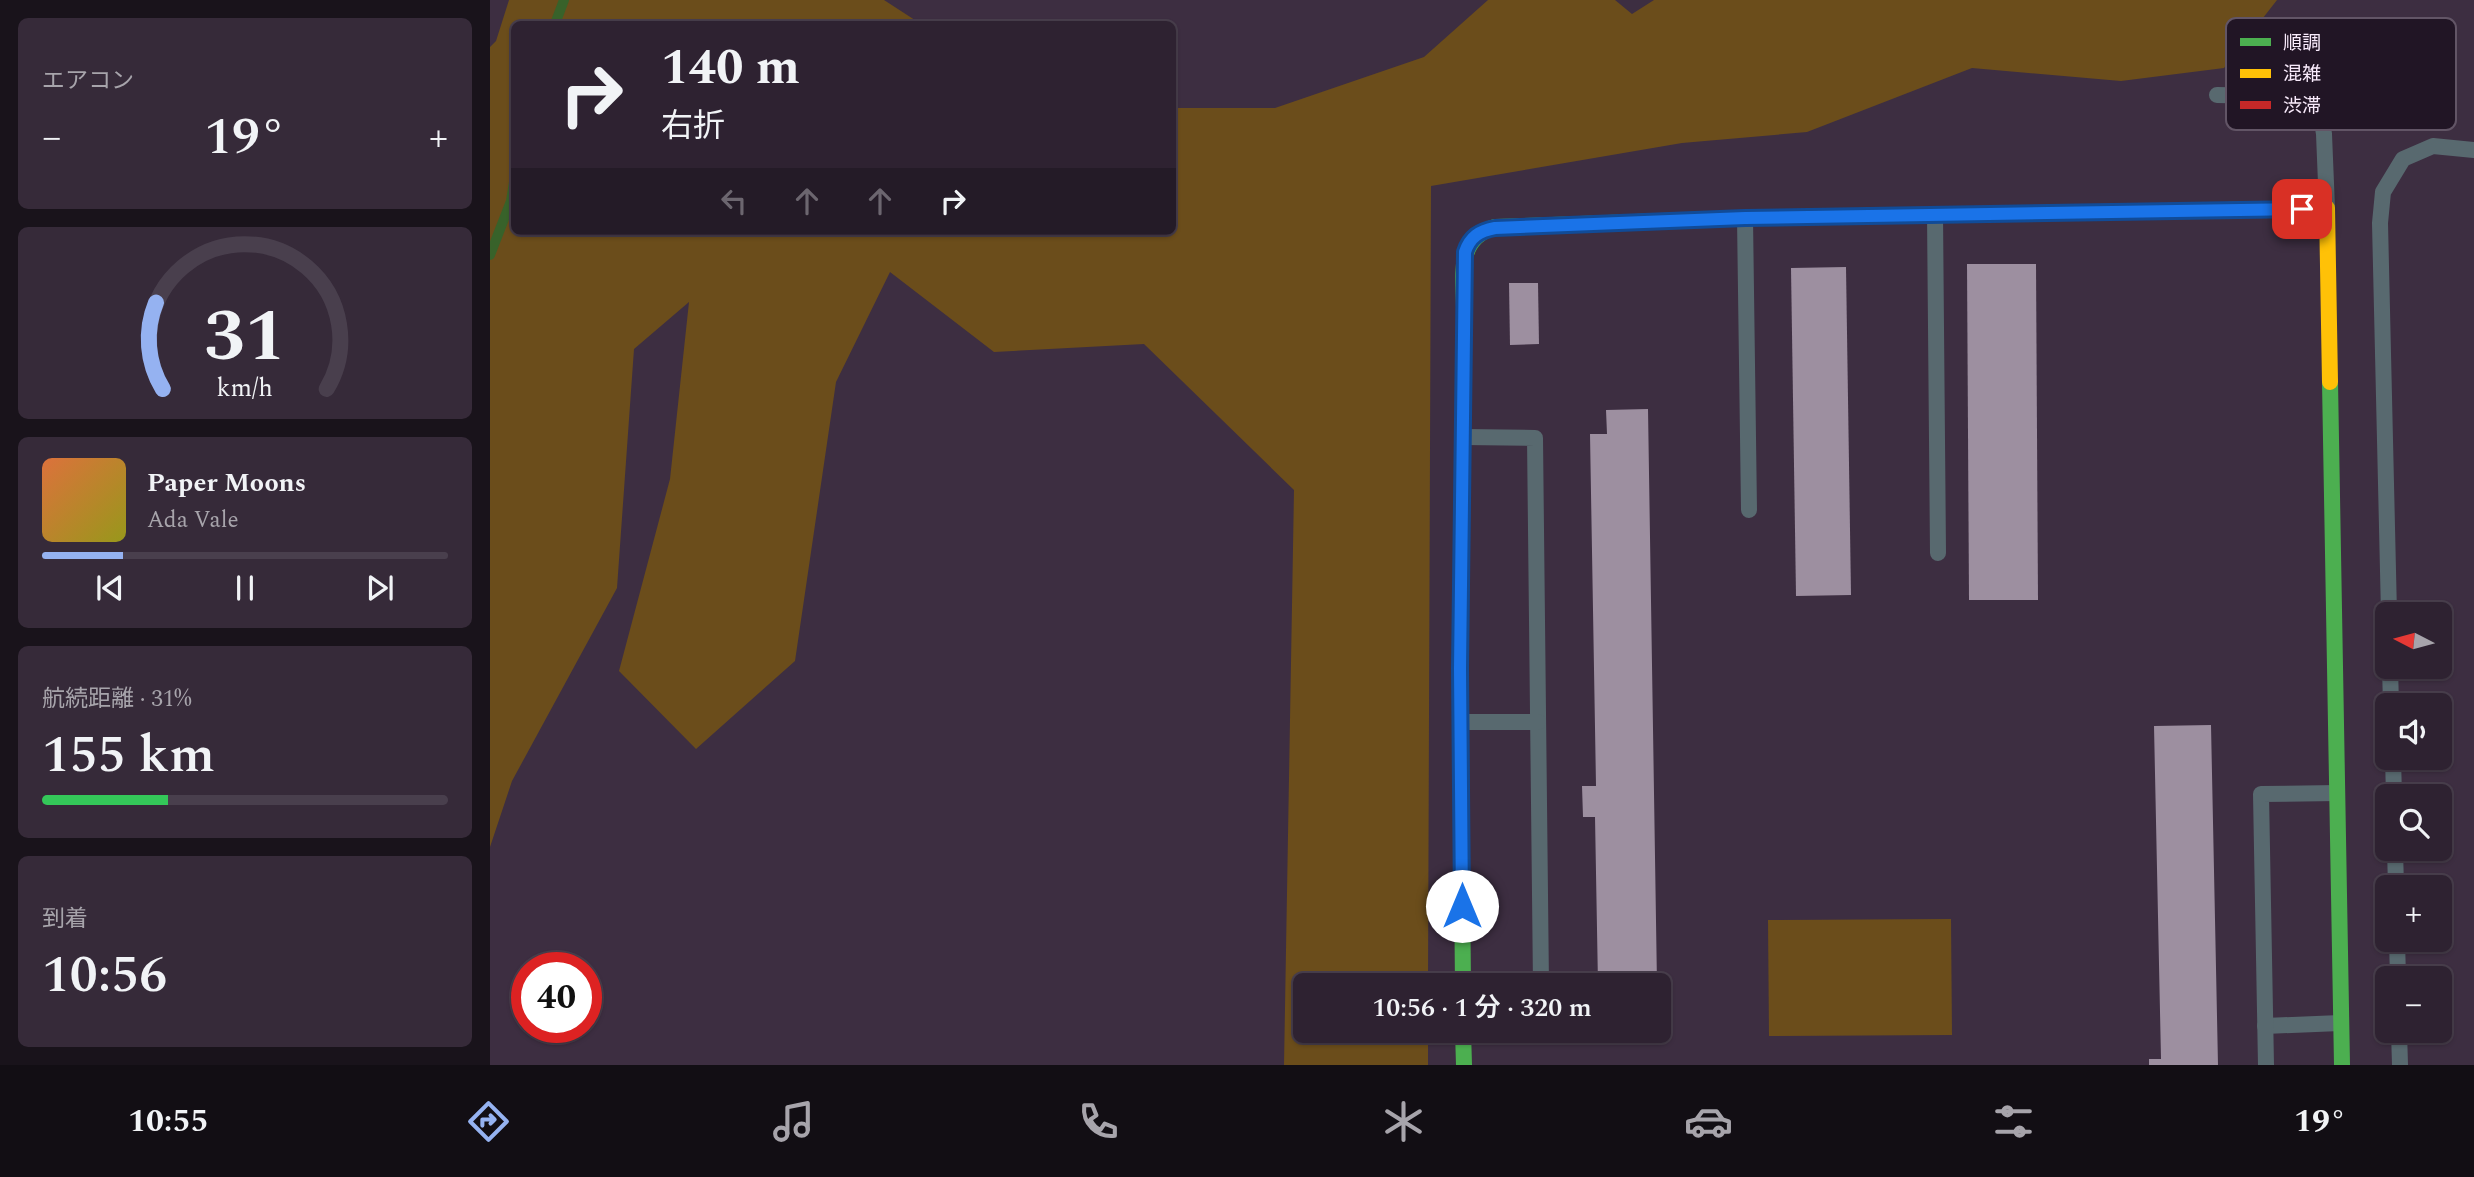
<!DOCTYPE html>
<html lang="ja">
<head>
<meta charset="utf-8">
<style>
	:root { --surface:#2e2231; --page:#362a39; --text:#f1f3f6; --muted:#a7a4ab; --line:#493f4d; --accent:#95b2f1 }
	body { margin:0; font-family:Spectral,"Noto Sans JP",serif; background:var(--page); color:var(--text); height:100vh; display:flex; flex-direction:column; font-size:26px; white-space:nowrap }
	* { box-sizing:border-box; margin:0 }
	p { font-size:23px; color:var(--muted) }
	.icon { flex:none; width:38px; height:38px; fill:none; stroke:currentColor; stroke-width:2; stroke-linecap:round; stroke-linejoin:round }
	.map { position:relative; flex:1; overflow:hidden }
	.sheet { display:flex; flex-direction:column; gap:18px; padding:18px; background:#19131b; width:490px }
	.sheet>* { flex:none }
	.top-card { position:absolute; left:21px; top:21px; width:665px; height:214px; border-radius:10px; box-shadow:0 2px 5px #0004,0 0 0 2px var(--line); background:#2e2231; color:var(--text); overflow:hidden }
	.needle { width:46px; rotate:276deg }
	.controls { position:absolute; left:1885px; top:602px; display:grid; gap:14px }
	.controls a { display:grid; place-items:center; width:77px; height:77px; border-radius:10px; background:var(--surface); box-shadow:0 2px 5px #0004,0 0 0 2px var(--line); font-size:35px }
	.speed { position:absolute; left:21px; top:952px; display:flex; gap:14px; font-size:35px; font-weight:700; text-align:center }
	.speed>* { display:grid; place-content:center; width:91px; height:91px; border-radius:50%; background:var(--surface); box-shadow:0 2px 5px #0004,0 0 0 2px var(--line); line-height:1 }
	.speed .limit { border:10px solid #d22; background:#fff; color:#111 }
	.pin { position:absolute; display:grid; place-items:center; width:60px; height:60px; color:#fff; margin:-30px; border-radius:14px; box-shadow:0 4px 10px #0006 }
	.me { position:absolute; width:77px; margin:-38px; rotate:0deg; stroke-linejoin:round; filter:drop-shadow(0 0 5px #0008) }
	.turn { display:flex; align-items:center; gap:24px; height:147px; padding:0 35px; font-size:32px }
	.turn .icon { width:91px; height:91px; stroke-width:2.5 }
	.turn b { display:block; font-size:49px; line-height:60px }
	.lanes { display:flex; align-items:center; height:66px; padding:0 35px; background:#0003; justify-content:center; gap:35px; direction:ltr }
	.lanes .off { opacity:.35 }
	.big { font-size:52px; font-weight:600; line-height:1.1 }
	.sheet .card { flex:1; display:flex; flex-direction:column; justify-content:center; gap:10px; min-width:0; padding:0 24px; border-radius:10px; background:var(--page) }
	.sheet .dial { align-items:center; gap:0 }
	.dial svg { height:182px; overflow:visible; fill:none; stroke:var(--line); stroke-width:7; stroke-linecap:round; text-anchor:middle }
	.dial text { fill:var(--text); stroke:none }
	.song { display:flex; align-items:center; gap:21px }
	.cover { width:84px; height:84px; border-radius:10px; background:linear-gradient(135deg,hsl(20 70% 55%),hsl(60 70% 35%)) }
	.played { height:7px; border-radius:4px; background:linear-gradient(90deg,var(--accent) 20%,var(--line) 20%) }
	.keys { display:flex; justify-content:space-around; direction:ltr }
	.heat { display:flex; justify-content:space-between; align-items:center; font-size:38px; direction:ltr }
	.charge { height:10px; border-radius:5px; background:linear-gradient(90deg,#34c759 31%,var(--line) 0) }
	.trip { position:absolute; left:803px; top:973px; width:378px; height:70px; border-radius:10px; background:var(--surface); box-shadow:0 2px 5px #0004,0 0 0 2px var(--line); font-weight:600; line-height:70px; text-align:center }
	.tab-bar { display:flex; height:112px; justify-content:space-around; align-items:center; background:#120e14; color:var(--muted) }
	.tab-bar .icon { width:49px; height:49px }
	.tab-bar .selected { color:var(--accent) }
	.tab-bar b { font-size:32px; color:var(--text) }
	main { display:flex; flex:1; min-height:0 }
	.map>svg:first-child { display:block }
	.green { fill:#6b4d1b }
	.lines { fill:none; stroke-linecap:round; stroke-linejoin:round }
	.stream { stroke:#38622a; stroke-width:10 }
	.building { fill:#9d8fa0 }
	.lane { stroke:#58696f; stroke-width:16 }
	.fast { stroke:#4caf50; stroke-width:16 }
	.slow { stroke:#ffc107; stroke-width:16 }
	.jam { stroke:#c62828; stroke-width:16 }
	.route-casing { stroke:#114b97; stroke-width:18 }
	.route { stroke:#1a73e8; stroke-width:12 }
	.key { fill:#211525; stroke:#625566; stroke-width:2 }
	.key-label { font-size:19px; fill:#f9ebfc }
</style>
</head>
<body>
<main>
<section class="sheet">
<div class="card"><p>エアコン</p>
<div class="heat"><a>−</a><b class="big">19°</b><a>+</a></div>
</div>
<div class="card dial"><svg viewBox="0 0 100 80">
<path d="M14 69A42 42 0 1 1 86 69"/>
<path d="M14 69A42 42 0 0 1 11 31" stroke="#95b2f1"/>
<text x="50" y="56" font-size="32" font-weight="700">31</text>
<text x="50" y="72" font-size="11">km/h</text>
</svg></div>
<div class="card">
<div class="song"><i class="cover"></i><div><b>Paper Moons</b><p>Ada Vale</p></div></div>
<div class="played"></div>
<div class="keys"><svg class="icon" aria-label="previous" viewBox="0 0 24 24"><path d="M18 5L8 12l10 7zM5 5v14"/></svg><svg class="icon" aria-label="pause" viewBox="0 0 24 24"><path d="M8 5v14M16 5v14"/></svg><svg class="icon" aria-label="next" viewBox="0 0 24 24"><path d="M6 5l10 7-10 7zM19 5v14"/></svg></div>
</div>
<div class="card"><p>航続距離 · 31%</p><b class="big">155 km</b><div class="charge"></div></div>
<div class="card"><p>到着</p><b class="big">10:56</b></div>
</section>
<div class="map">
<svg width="1984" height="1065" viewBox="0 0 1984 1065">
	<rect width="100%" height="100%" fill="#3d2e41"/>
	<!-- green -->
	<g class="green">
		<path d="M19,0h375l37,24h-407v207h658l1,-123h102l149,-51 64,-57h127l17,14 22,-14h623l-53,68 -103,13 -149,-13 -165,64 -125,11 -251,43 -3,799h-122v46h122v34h-144l10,-575 -150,-146 -150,8 -104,-80 -54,110 -41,279 -99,88 -77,-78 51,-192 19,-177 -55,47 -17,239 -105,193 -22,66v-800l6,-6z"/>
		<path d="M1461,919l1,116 -183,1 -1,-116z"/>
	</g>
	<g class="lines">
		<!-- stream -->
		<g class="stream">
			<path d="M65,24l9,-24"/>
			<path d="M0,255l21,-54 3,-19"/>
		</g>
	</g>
	<!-- building -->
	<g class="building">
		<path d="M1477,264h69l2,336h-69z"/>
		<path d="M1356,267l5,328 -55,1 -5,-328z"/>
		<path d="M1019,283h29l1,61 -29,1z"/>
		<path d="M1158,409l9,576h-59l-3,-168h-12l-1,-31h14l-6,-352h17l-1,-24z"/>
		<path d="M1721,725l7,340h-69v-6h12l-7,-333z"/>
	</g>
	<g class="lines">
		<!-- lane -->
		<g class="lane">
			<path d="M1727,95l101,2 6,37 3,74"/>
			<path d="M1445,214l3,339"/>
			<path d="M1255,218l4,292"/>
			<path d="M974,437l71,1 6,547"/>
			<path d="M1899,614l-9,-391 3,-31 20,-33 30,-13 41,4"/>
			<path d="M1900,667l1,38"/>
			<path d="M971,722h77"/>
			<path d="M1903,758l1,38"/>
			<path d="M1905,849l1,38"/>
			<path d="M1907,940l1,38"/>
			<path d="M1775,1026l75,-3"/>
			<path d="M1909,1031l1,34"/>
			<path d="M1776,1065l-5,-271 76,-1"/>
		</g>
		<!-- fast -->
		<g class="fast">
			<path d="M974,316c1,-35 -11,-77 31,-89l250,-9 167,-3"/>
			<path d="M1840,382l12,683"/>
			<path d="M972,527l-2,142 3,316"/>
			<path d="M973,1031l1,34"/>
		</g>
		<!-- slow -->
		<path class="slow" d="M1735,210l102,-2 3,174"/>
		<!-- jam -->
		<g class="jam">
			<path d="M1422,215l313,-5"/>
			<path d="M972,527l2,-211"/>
		</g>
	</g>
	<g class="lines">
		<defs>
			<path id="route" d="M972,906l-2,-237 5,-417c5,-15 14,-21 30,-24l250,-10 557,-9"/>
		</defs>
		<!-- route casing -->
		<use href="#route" class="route-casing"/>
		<!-- route -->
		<use href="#route" class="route"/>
	</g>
	<!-- legend -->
	<rect x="1736" y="18" width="230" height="112" rx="10" class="key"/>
	<rect x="1750" y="38" width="31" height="8" fill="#4caf50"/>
	<rect x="1750" y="69" width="31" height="9" fill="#ffc107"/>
	<rect x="1750" y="101" width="31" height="8" fill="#c62828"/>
	<g class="key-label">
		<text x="1793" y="49">順調</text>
		<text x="1793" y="80">混雑</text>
		<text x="1793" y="112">渋滞</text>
	</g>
</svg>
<div class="controls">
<a><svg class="needle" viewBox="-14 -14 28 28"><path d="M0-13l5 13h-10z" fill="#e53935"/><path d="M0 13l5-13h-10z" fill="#a7a4ab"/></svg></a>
<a><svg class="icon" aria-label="sound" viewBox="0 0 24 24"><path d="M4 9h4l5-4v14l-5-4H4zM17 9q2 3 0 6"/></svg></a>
<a><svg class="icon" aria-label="search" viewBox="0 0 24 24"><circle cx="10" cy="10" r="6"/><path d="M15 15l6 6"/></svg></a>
<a>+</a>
<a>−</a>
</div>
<div class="speed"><div class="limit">40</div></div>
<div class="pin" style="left:1812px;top:209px;background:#d93025"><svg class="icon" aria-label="arrive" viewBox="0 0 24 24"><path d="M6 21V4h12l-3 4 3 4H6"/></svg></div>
<svg class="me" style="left:972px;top:906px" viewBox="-20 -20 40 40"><circle r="19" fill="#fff"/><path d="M0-13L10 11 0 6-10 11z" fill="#1a73e8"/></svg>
<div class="trip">10:56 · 1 分 · 320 m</div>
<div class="top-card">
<div class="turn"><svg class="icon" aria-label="right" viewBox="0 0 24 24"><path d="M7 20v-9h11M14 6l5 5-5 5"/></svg><div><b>140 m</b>右折</div></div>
<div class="lanes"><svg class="icon off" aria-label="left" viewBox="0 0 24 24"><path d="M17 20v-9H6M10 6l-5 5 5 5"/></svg><svg class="icon off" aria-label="ahead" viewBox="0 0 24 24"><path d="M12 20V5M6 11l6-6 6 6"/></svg><svg class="icon off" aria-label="ahead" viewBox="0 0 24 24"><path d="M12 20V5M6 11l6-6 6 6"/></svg><svg class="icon" aria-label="right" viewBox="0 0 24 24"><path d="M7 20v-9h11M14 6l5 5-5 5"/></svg></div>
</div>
</div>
</main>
<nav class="tab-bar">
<b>10:55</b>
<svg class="icon selected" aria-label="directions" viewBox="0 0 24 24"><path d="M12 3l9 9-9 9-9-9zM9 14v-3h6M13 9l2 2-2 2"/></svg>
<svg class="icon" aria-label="music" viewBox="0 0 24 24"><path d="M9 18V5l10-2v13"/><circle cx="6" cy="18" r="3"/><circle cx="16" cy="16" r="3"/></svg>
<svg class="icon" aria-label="phone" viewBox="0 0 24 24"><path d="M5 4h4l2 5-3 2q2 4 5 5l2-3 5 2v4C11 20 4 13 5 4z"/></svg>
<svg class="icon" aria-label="climate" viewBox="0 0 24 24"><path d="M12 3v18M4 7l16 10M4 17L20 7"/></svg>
<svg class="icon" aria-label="car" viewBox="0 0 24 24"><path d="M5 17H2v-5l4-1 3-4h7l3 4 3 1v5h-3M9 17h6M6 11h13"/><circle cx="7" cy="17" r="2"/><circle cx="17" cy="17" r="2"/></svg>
<svg class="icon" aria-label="filters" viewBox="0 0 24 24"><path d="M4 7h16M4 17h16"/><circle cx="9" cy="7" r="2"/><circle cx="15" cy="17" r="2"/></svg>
<b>19°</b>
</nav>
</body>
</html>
